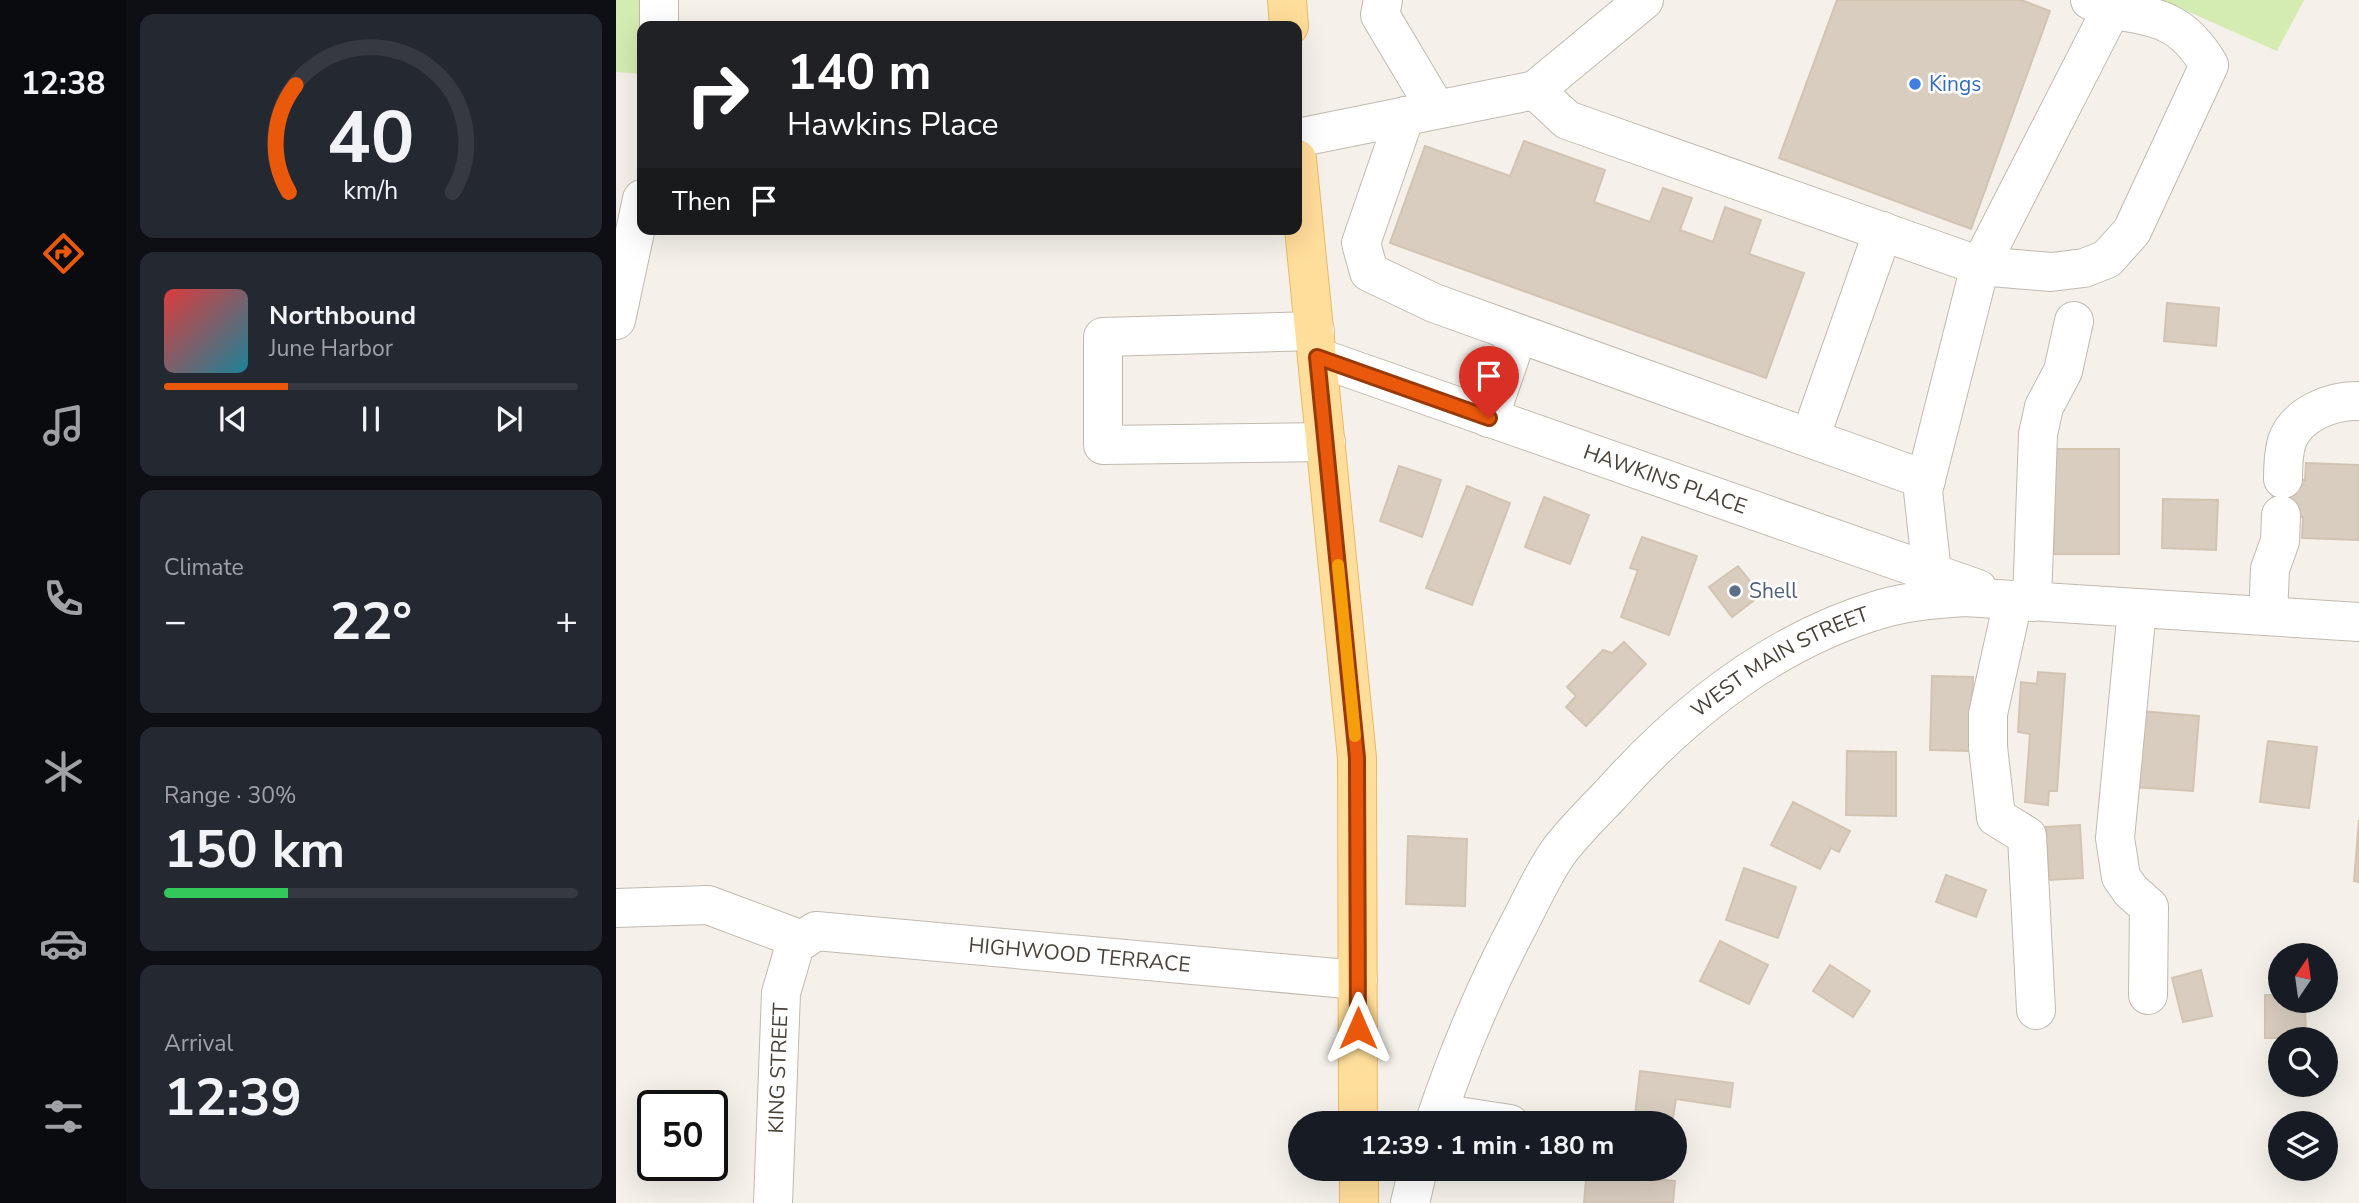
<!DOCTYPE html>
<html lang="en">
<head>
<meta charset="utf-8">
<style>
	:root { --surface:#171b24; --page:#242831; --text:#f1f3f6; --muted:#9ea1a6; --line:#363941; --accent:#ea580c }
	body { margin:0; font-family:"Nunito Sans",sans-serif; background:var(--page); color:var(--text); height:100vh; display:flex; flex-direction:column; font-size:26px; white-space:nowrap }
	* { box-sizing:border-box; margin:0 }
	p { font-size:23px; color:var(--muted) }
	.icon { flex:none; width:38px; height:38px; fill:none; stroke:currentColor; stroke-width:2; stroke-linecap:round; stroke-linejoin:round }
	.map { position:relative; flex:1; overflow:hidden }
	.drawer { display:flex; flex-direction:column; gap:14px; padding:14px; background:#0d0f14; width:490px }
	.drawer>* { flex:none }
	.top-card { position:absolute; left:21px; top:21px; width:665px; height:214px; border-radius:14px; box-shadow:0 7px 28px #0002; background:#202124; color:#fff; overflow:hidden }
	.needle { width:46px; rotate:13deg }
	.fabs { position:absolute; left:1652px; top:943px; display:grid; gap:14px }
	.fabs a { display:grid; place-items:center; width:70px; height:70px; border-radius:50%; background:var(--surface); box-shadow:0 7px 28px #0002; font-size:35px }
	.speed { position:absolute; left:21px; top:1090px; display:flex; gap:14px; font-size:35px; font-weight:700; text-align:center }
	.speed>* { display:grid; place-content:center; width:91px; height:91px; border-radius:50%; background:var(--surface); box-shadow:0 7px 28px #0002; line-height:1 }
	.speed .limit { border:4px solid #111; border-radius:10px; background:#fff; color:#111 }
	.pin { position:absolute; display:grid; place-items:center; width:60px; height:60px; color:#fff; margin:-72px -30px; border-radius:50% 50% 50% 0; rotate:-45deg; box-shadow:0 0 7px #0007 }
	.pin .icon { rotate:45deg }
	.me { position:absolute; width:77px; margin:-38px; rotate:0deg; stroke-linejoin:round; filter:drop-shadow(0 0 5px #0008) }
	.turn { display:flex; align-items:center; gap:24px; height:147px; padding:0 35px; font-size:32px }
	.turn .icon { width:91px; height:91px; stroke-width:2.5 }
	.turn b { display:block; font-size:49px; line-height:60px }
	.then { display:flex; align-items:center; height:66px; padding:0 35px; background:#0003; gap:14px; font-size:26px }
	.big { font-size:52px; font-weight:700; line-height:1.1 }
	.drawer .tile { flex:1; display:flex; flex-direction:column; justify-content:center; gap:10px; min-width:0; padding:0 24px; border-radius:14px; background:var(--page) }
	.drawer .dial { align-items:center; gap:0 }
	.dial svg { height:182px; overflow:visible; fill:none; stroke:var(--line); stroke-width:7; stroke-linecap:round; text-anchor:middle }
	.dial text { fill:var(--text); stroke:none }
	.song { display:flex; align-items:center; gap:21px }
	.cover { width:84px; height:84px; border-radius:10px; background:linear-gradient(135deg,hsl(0 70% 55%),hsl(190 70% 35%)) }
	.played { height:7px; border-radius:4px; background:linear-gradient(90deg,var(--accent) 30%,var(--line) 30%) }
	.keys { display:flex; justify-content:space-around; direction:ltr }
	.heat { display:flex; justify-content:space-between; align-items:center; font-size:38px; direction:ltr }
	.charge { height:10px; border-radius:5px; background:linear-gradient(90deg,#34c759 30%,var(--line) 0) }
	.trip { position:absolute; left:672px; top:1111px; width:399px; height:70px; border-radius:35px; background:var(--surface); box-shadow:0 7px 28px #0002; font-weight:700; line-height:70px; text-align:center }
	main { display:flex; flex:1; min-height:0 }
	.dock { display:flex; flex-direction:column; width:126px; justify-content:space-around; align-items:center; background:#090b0e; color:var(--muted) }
	.dock .icon { width:49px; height:49px }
	.dock .active { color:var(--accent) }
	.dock b { font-size:32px; color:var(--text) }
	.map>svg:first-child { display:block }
	.green { fill:#d4ebb2 }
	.building { fill:#d8cdbf; stroke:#d3c4b2; stroke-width:2 }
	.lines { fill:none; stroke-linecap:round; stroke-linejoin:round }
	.minor-casing { stroke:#c2b9ac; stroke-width:40 }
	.major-casing { stroke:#e8ba65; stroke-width:40 }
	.minor { stroke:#fff; stroke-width:38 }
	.major { stroke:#ffdd9a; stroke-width:38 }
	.route-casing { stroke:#983908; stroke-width:18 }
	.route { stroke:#ea580c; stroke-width:12 }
	.slow { stroke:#f59e0b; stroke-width:12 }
	.shop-dot { fill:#3f7fe0; stroke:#fff; stroke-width:2.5 }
	.service-dot { fill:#5c6f8a; stroke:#fff; stroke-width:2.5 }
	.labels { text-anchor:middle; stroke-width:5; stroke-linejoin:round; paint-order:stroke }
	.shop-label { font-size:21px; fill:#366cbe; stroke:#fff; text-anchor:start }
	.street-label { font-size:21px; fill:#4a4238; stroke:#fff }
	.service-label { font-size:21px; fill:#4e5e75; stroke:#fff; text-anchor:start }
</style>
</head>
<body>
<main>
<nav class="dock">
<b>12:38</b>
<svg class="icon active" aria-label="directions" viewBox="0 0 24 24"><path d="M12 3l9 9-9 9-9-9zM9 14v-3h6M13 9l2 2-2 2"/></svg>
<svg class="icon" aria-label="music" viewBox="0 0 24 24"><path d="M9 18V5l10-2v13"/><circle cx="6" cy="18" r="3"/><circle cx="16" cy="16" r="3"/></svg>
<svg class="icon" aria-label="phone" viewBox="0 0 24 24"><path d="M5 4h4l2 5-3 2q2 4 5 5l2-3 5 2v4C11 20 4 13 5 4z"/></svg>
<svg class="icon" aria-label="climate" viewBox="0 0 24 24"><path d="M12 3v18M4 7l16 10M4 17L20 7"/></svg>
<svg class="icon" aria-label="car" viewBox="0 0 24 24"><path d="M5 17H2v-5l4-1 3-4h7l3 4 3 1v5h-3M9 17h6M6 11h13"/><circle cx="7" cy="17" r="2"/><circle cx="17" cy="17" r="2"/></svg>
<svg class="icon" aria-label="filters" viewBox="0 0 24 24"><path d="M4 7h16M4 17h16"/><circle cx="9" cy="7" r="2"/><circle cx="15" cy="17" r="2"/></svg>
</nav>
<section class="drawer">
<div class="tile dial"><svg viewBox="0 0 100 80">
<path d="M14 69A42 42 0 1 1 86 69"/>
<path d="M14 69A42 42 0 0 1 17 22" stroke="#ea580c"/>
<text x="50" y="56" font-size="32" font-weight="700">40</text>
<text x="50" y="72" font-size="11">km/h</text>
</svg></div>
<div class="tile">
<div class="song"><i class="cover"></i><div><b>Northbound</b><p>June Harbor</p></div></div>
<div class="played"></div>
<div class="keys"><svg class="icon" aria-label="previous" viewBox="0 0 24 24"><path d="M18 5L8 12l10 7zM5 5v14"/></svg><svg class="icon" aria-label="pause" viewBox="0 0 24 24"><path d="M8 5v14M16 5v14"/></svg><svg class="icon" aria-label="next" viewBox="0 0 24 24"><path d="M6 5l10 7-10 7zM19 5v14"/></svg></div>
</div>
<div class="tile"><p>Climate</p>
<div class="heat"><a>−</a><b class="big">22°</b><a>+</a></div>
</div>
<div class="tile"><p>Range · 30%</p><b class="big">150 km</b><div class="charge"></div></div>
<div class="tile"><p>Arrival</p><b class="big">12:39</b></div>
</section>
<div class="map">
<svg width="1743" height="1203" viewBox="0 0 1743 1203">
	<rect width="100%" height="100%" fill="#f5f1ea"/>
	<!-- green -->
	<g class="green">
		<path d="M0,0h50l-24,26v48l-26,-2z"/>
		<path d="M1546,0h142l-27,51z"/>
	</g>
	<!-- building -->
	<g class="building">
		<path d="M1221,0h184l29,11 -79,218 -192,-71z"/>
		<path d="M908,141l81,29 -11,32 56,20 13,-34 29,10 -12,32 33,12 12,-35 36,13 -12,34 55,19 -38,105 -376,-135 35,-97 85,30z"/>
		<path d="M1551,303l52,5 -3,38 -52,-5z"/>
		<rect x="1438" y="449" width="65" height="105"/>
		<path d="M1690,463l53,2v75l-57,-2 1,-21 -31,-1 1,-37 32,1z"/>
		<path d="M783,466l42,14 -19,57 -42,-16z"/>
		<path d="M851,486l43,17 -38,102 -46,-17z"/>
		<path d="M928,497l45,18 -19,49 -45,-17z"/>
		<path d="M1547,499l55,1 -2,50 -54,-2z"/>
		<path d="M1026,537l55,19 -28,79 -48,-18 17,-47 -8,-2z"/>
		<path d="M1122,566l23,29 -29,22 -23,-30z"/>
		<path d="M1008,642l22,22 -60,62 -20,-19 10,-11 -9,-9 36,-37 9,3z"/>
		<path d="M1422,672l27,2 -8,117h-8l-1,14 -23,-3 5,-68 -12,-2 3,-50 16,2z"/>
		<path d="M1316,676l41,1 -2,74 -41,-1z"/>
		<path d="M1524,711l59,5 -6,75 -60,-4z"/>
		<path d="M1652,741l49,6 -8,61 -49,-6z"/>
		<path d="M1231,751l49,1v64l-50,-1z"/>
		<path d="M1177,802l57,29 -11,21 -8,-4 -11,21 -49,-24z"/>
		<path d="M1743,820v62l-5,-1z"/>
		<path d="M1464,825l3,53 -34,2 -3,-53z"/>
		<path d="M792,836l59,3 -2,67 -59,-2z"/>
		<path d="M1128,868l52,19 -18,51 -52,-18z"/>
		<path d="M1330,875l40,15 -10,27 -40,-15z"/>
		<path d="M1104,941l48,24 -19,39 -49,-23z"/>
		<path d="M1214,965l40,26 -17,26 -40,-26z"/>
		<path d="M1585,970l11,46 -29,6 -11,-44z"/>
		<path d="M1649,995h15v6h25l1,37h-41z"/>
		<path d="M1024,1071l93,12 -3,24 -54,-8 -4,25h-38z"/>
		<path d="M971,1169h56l-1,9 33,3 -2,22h-89z"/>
	</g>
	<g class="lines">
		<defs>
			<g id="minor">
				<path d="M767,0l-3,15 56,94"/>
				<path d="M43,26v-26"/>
				<path d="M919,90l32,30 413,146 71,6 33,-4 23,-9 25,-28 77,-166c-25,-43 -51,-49 -98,-55"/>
				<path d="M789,116l-44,127 8,29 65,31 492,177"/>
				<path d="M681,138l238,-48 109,-90"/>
				<path d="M0,320l26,-121"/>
				<path d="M699,331l-212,6v108l223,-3"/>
				<path id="s1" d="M701,357l661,232"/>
				<path d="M873,418l29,-84"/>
				<path d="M1194,438l73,-207"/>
				<path d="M1667,479c0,-12 0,-25 4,-38 10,-27 45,-41 72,-40"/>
				<path d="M1316,573l-9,-82 57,-225 131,-256 -21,-10"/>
				<path d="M1397,601l-25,113v33l8,70 31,19 9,174"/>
				<path d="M1416,602l6,-168 6,-27 19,-36 11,-50"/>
				<path d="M1521,609l-22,229 6,39 10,14 18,16 -1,88"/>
				<path d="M1652,616l2,-47 10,-28 1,-26"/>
				<path d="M0,908l92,-3 94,35"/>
				<path d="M822,1113l72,11"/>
				<path id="s2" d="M818,1124c23,-69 51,-136 85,-200 12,-23 23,-48 38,-70 15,-21 35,-40 53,-59 74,-83 163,-154 271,-186 27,-8 56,-10 84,-12l394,25"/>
				<path id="s3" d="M157,1203l8,-210 14,-48 21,-14 542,49"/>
				<path d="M794,1203l8,-34"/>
			</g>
			<g id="major">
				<path d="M671,0l2,26"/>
				<path d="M681,159l60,599 1,366"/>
				<path d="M743,1169v34"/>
			</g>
		</defs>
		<!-- minor casing -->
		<use href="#minor" class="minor-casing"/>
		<!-- major casing -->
		<use href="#major" class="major-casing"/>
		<!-- minor -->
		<use href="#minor" class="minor"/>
		<!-- major -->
		<use href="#major" class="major"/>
	</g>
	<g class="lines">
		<defs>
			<path id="route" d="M742,1028l-1,-270 -40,-401 172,61"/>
		</defs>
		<!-- route casing -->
		<use href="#route" class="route-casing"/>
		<!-- route -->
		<use href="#route" class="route"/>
		<!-- slow -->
		<path class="slow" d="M722,565l17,171"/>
	</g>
	<!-- markers -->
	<circle class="shop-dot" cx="1299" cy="84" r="7"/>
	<circle class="service-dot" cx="1119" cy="591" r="7"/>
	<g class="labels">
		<!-- shop labels -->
		<g class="shop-label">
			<text x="1313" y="91">Kings</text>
		</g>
		<!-- street labels -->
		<g class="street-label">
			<text dy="7" stroke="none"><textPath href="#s1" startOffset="369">HAWKINS PLACE</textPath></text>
			<text dy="7" stroke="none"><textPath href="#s2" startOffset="595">WEST MAIN STREET</textPath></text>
			<text dy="7" stroke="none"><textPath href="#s3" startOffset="550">HIGHWOOD TERRACE</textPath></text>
			<text dy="7" stroke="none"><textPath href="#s3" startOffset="135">KING STREET</textPath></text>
		</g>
		<!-- service labels -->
		<g class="service-label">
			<text x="1133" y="598">Shell</text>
		</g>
	</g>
</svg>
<div class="fabs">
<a><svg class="needle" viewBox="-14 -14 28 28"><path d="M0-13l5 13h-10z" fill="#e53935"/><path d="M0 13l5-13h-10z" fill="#9ea1a6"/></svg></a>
<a><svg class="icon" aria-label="search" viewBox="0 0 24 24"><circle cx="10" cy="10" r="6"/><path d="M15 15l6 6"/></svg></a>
<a><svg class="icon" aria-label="layers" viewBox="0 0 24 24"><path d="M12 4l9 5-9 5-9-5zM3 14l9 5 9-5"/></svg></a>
</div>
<div class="speed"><div class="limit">50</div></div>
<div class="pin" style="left:873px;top:418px;background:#d93025"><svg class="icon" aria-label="arrive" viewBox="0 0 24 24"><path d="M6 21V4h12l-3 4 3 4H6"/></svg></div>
<svg class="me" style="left:742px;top:1028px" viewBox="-20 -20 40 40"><path d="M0-17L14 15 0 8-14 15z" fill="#ea580c" stroke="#fff" stroke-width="4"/></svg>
<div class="trip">12:39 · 1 min · 180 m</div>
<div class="top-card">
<div class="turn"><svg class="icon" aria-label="right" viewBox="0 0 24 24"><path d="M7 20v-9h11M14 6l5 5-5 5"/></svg><div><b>140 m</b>Hawkins Place</div></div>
<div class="then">Then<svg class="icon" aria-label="arrive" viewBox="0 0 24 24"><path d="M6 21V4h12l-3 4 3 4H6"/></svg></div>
</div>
</div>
</main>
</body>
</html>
